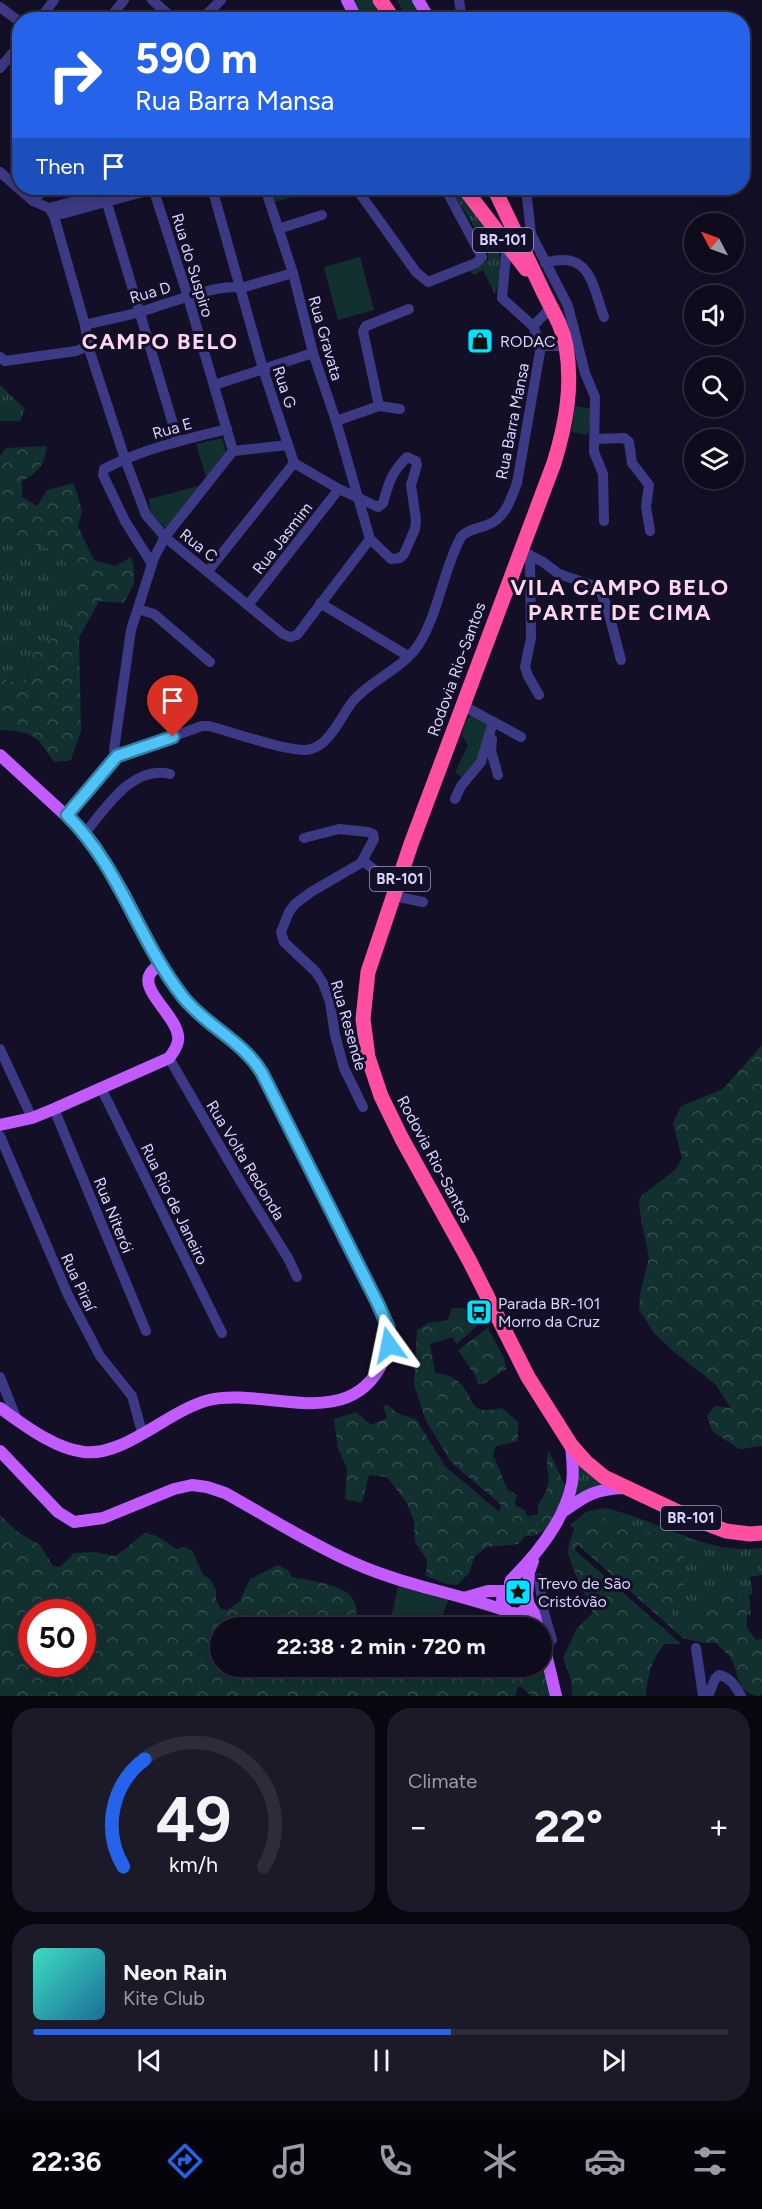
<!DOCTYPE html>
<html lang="en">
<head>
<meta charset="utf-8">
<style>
	:root { --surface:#0e0b1c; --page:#1c1929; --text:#f1f3f6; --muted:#9b9ba3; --line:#2e2b3b; --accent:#2563eb }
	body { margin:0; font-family:Figtree,sans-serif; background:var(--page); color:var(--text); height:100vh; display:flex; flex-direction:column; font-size:22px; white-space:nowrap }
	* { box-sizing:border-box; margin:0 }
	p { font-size:20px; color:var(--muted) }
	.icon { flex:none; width:33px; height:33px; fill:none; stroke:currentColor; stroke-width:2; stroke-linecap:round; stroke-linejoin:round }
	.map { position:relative; height:1696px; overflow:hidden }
	.details { display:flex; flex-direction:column; gap:12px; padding:12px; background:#08060f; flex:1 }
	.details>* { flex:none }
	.top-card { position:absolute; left:12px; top:12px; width:738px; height:183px; border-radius:24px; box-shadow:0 3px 15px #0003,0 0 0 2px var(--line); background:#2563eb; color:#fff; overflow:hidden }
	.needle { width:39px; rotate:311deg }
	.controls { position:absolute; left:684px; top:213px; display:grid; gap:12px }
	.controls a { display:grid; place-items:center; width:60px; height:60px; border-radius:50%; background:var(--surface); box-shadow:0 3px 15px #0003,0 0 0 2px var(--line); font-size:30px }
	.speed { position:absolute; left:18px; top:1599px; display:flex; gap:12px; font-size:30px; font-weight:700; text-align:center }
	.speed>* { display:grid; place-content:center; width:78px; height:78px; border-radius:50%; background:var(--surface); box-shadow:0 3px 15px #0003,0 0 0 2px var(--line); line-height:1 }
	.speed .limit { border:9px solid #d22; background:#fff; color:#111 }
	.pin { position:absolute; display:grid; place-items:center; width:51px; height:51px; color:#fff; margin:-62px -26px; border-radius:50% 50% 50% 0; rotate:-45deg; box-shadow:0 0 6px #0007 }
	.pin .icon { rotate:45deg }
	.me { position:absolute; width:66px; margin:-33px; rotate:348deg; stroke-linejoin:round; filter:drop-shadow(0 0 4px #0008) }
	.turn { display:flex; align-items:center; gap:21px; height:126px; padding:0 24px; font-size:27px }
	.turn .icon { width:78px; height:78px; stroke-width:2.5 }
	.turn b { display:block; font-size:42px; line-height:51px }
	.then { display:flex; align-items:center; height:57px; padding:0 24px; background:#0003; gap:12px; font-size:22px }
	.big { font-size:45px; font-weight:700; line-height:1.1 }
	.details .card { flex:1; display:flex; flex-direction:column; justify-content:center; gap:9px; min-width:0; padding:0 21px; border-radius:24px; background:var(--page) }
	.details .dial { align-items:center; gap:0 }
	.dial svg { height:156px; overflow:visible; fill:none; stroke:var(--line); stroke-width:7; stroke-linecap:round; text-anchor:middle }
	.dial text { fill:var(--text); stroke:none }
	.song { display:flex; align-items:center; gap:18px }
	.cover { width:72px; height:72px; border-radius:9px; background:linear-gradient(135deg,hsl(170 70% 55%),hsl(200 70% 35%)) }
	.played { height:6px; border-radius:3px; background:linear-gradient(90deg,var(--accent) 60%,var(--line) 60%) }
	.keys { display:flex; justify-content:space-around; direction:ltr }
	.heat { display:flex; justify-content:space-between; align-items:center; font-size:33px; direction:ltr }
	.details .tiles { flex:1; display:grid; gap:12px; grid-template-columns:1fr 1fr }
	.card:last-child { grid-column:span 2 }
	.trip { position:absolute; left:210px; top:1617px; width:342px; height:60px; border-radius:30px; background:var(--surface); box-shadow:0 3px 15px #0003,0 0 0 2px var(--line); font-weight:700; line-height:60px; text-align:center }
	.tabs { display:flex; height:96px; justify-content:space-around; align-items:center; background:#06040b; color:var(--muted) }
	.tabs .icon { width:42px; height:42px }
	.tabs .active { color:var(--accent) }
	.tabs b { font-size:27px; color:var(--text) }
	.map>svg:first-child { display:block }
	.grass { fill:url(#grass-tufts) }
	.forest { fill:url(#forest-crowns); fill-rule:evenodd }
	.park { fill:#12302f }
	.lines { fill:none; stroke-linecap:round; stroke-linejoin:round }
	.minor { stroke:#3d3a85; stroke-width:10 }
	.major { stroke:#c25bff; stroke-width:12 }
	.highway { stroke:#ff4fa3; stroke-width:15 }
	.route-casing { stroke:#337fa1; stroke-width:15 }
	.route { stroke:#4fc3f7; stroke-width:10 }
	.labels { text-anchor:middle; stroke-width:6; stroke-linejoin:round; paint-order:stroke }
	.shield { fill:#130f26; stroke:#9e99be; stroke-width:1.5 }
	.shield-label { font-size:15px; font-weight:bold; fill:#d9d4ff }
	.street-label { font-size:16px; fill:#d9d4ff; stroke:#130f26 }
	.poi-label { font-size:16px; fill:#d9d4ff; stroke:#130f26; text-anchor:start }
	.district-label { font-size:22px; font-weight:bold; letter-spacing:1.5px; fill:#ffd6f0; stroke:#130f26 }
</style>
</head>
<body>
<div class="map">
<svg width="762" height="1696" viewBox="0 0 762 1696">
	<defs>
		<pattern id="grass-tufts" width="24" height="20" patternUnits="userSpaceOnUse" patternTransform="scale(1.5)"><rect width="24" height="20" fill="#12302f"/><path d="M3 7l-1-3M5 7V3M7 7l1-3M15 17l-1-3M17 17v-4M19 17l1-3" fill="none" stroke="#344d4e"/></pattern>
		<pattern id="forest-crowns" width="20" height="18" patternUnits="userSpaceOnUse" patternTransform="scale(1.5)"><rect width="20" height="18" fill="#12302f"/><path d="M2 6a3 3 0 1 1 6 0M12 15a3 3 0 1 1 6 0" fill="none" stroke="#344d4e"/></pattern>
	</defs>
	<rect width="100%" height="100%" fill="#130f26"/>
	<!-- grass -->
	<g class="grass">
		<path d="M450,188h8c15,33 47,46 42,87 -1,7 -2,12 -5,19l-12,-24 -9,5 -4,-4 18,-11v-11z"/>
		<path d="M0,385l25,24 -5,12h-20z"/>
		<path d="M0,521l18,19 39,10 16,24 4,25 -14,32 -31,21 -5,31 -18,-2 -9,-5z"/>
		<path d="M575,1460l31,24 -33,16z"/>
		<path d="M604,1508c54,11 102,48 158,40v27l-12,2 3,16 -4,2 2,21 -4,-3 -4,-18 -39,4 -9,19 -17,9 -9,-21 6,-63 -26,-11 -29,-7 -22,-10 -14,3 -10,10 -4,-3 16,-13z"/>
	</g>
	<!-- forest -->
	<g class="forest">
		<path d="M47,446c-3,19 -8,26 -25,35v16l15,9 10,-16 27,-7 8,28 -4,15 16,34 21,6 16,-9c7,19 3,31 -8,46l-24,-2 -20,37 2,93 -10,29 -17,2c-19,-28 -20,-30 -54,-32v-54l9,5 18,2 5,-31 31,-21 14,-32 -4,-25 -16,-23 -39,-11 -18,-19v-65l6,-8z"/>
		<path d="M762,1045v401l-23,3 -27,-18 -5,-15 8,-10 16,2 -16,-24 -42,-33 -19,-18 -15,-23 1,-16 9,-36 -9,-44 -1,-13 3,-6 33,-25 7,-12 -9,-34 8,-18 42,-17z"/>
		<path d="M452,1308c14,0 22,1 29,14l-24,22 -5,-7 -22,7 5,29c37,3 31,34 47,37 6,1 14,-1 20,-2l16,14v19l-22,5 -3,9 15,35 9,5 -2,6 1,5 9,4 2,6 11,-2c0,-15 3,-12 8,-23 7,-14 -3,-27 3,-40l17,37c-8,20 -14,50 -40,48l-8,8 -31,3 -12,9 -6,17 -12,12 -11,-1 -20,-8 1,-16 -12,-18 -1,-21 -7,-18 -20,-26 -18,-2 -7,28 -17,-4 2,-31 -9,-19 -4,-30 22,-7 15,13 16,-7 -4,-13h5c8,9 16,11 28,14l29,47 54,46 2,-7 -50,-43 -25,-41 -12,-37 3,-54 11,-7 20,-3z"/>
		<path d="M488,1328l16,30 2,11 -21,14 -7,2 -2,-8 -18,-27z"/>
		<path d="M0,1515l19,18 21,12 13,21 7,1 14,-14 21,-1 20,4c12,-7 19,-16 30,-23l12,3 19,13 9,-2 8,4 9,22 9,7 5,11v9l5,9 6,1 13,-9 10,-22 28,-14 10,5 4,7c28,6 80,9 60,50l-132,1v38l317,1 11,8 5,21h-22l-9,-9h-4l-3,9h-515zM32,1612h50v52h-50z"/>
		<path d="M598,1515l22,10 29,7 26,11 10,15 -2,36 -14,12 9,20 17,-8 9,-19 27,-9 12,5 4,18v15l9,12 6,-1v55l-3,2c-25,-3 -19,-24 -29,-39 -4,-5 -10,-10 -14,-14h-12l-21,-5 -105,-93 -3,5 106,94h-16c-13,13 -18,33 -19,52h-74l-1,-17 -8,-21 14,-30 15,-14 1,-7 -12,-19 -14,-36 7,-24 10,-10z"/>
		<path d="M373,1616l41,11h-44z"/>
	</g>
	<!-- park -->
	<g class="park">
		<path d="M350,0h23l8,19h-21z"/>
		<path d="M397,0h17l12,19h-19z"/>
		<path d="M271,188h45l2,2 -43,12z"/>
		<path d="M360,257l14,53 -36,10 -14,-53z"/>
		<path d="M575,406l18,3 -5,26 -17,-3z"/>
		<path d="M222,438l5,18 -20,24 -11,-36z"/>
		<path d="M202,485l-35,44 -16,-14 -2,-16z"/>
		<path d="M470,715l21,8 -8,26 -19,29 -9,-5 13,-28 -6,-9 2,-12z"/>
		<path d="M398,1586l51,12 -11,29h-13l-34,-9z"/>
	</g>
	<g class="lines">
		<!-- minor -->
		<g class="minor">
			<path d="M152,0l23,20"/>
			<path d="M459,0l3,20"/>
			<path d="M0,7l20,15"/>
			<path d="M39,20l15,-20"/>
			<path d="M108,20l16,-20"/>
			<path d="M201,20l20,-20"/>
			<path d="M0,68l20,-24"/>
			<path d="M0,172l33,29 16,7 5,8 31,109 3,21 37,113 21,56 19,22 118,97 7,3 7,-2 73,-96 -34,-118 -23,-68 -20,-80 -28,-85"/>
			<path d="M100,188l4,5 74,248"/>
			<path d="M153,188l35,109 45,154"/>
			<path d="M212,188l51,181 31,94"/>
			<path d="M356,188l60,84 12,10 48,-19 6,-6 -37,-69"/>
			<path d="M526,188l5,46 37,72 17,67 10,24 -1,55 9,22 1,47"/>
			<path d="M33,201l12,-13"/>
			<path d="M49,208l75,-20"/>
			<path d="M54,216l104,-28"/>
			<path d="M278,229l44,-14"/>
			<path d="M545,263c45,-14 47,21 59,54"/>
			<path d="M85,325c18,-5 37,-8 55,-13 25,-7 77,-29 101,-24l52,-15"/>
			<path d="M533,326l19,-19"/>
			<path d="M541,346h25"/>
			<path d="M0,357l5,4 71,-10 12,-5"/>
			<path d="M214,385l99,-32"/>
			<path d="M379,406l-16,-75 3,-5 43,-17"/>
			<path d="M336,421l43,-15 21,3"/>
			<path d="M595,439l29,-1 5,4 3,21 17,22 -3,22 4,24"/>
			<path d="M233,451l55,-6"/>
			<path d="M294,463l45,26 39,18 5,-4c6,-21 8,-30 24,-46l9,4 1,4 -6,20 5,35 -1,9 -11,25 -4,4 -9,1 -21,-20"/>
			<path d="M520,550l23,12 16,12 38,13 5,8 5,12 14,53"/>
			<path d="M530,555l1,83 -6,29 3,9 11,19"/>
			<path d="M152,564l-27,-43 -22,-46 1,-6c39,-20 82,-30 123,-40"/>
			<path d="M208,571l86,-108"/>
			<path d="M320,603l88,53"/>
			<path d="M248,605l91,-116"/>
			<path d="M138,609l16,5 56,48"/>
			<path d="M462,705l59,32"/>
			<path d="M492,739l-1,12 7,24"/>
			<path d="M117,756l-3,-6 17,-120 23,-72 11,-21 68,-86"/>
			<path d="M455,799l6,-13 20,-24 12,-40"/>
			<path d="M67,815l50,-59 85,-30h7c21,5 86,29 102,23 20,-6 30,-33 42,-48 19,-22 50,-32 66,-57 20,-32 24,-74 42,-107 7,-8 16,-8 26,-12 18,-6 24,-26 30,-42l24,-137 -8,-20 -31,-28 5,-53"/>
			<path d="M85,833c21,-25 47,-68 85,-59"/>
			<path d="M304,838l35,-9 29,3 5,2 1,5 -13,24 -50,29 -16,12 -6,8 -8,20 3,10 31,29 8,12 7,19 5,33 9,33 19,39"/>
			<path d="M363,861l34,26"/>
			<path d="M394,896l29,6"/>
			<path d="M0,1049l32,69"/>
			<path d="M169,1058l70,121 49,79 9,19"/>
			<path d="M101,1088l121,245"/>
			<path d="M54,1109l92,222"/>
			<path d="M0,1136l68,159 32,61 32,40 10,36"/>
			<path d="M0,1377l17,43"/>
			<path d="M539,1579l5,34 8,27"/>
			<path d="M696,1648l7,48"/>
			<path d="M708,1696l7,-17 4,-4c11,2 17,12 22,21"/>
		</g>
		<!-- major -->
		<g class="major">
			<path d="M347,0l10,20"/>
			<path d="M418,0l12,20"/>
			<path d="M0,755l85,78 11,14 28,46 36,71 24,34 30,29 31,24 18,22 115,231c11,25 16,40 1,65 -36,62 -115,18 -170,31 -40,10 -85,57 -125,52 -29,-3 -60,-27 -84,-44"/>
			<path d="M0,1125l32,-7 22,-9 115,-51c4,-5 8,-10 9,-17 4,-21 -39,-50 -28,-67 2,-4 7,-7 10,-10"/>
			<path d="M0,1451l58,61 16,10 29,-4 71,-29 18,-4 15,2 18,6c42,23 85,51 129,70 49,22 102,30 153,48"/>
			<path d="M564,1511c22,-16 32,-22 60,-23"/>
			<circle cx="515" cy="1601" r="13"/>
			<path d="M512,1589l-2,-6 1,-3c27,-27 54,-60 61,-97 2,-12 0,-26 -1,-38"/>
			<path d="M467,1597l21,-6h20"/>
			<path d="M527,1597l2,-25 4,-11"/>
			<path d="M528,1603l6,10 4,15"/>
			<path d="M514,1613l14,15"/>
			<path d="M542,1637l14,59"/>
		</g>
		<!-- highway -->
		<g class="highway">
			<path d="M380,0l14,20"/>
			<path d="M464,188l62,81"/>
			<path d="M494,188c16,33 31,66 47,99 9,20 21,37 25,59 7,40 0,78 -12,117l-143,381 -43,128 -5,47 5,38 13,39 21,43 67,121 59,117 43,68 15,17 18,15 85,40 37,14 24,3 12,-1"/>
		</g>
	</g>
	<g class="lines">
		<defs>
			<path id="route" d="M173,737l-56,19 -50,59c54,54 70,123 116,182 23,29 60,44 79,76l116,231 10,23 1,18"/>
		</defs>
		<!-- route casing -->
		<use href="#route" class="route-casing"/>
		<!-- route -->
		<use href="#route" class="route"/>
	</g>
	<!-- icons -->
	<defs>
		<symbol id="shop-square" viewBox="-11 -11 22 22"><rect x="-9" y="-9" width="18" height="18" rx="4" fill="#00e5ff" stroke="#130f26"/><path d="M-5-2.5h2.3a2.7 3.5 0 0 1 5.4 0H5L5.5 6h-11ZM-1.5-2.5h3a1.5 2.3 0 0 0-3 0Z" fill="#111"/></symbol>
		<symbol id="bus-square" viewBox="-11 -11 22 22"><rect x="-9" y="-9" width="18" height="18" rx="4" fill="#00e5ff" stroke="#130f26"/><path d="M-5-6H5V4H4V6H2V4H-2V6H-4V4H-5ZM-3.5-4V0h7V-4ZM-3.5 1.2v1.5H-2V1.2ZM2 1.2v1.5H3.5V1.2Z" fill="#111"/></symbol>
		<symbol id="sight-square" viewBox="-11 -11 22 22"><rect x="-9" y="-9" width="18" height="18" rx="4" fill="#00e5ff" stroke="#130f26"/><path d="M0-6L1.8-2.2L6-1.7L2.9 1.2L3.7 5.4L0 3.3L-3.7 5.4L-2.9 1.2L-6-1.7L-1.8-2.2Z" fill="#111"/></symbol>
	</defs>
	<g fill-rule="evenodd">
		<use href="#shop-square" x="465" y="326" width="30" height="30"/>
		<use href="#bus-square" x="464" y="1297" width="30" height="30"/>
		<use href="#sight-square" x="503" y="1577" width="30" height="30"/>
	</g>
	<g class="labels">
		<!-- shield labels -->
		<g class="shield">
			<rect x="473" y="228" width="60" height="24" rx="4.5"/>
			<rect x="370" y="867" width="60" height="24" rx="4.5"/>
			<rect x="661" y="1506" width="60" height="24" rx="4.5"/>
		</g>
		<g class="shield-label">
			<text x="503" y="245">BR-101</text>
			<text x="400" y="884">BR-101</text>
			<text x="691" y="1523">BR-101</text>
		</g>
		<!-- street labels -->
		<g class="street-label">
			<text transform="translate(193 265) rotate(73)" y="6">Rua do Suspiro</text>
			<text transform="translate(150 292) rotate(-16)" y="6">Rua D</text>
			<text transform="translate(326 338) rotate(74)" y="6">Rua Gravata</text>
			<text transform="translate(285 387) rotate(72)" y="6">Rua G</text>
			<text transform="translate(512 421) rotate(-79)" y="6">Rua Barra Mansa</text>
			<text transform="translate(172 428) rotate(-16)" y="6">Rua E</text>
			<text transform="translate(282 538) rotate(-52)" y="6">Rua Jasmim</text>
			<text transform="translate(199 545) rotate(38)" y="6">Rua C</text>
			<text transform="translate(456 669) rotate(-70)" y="6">Rodovia Rio-Santos</text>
			<text transform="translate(349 1025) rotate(74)" y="6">Rua Resende</text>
			<text transform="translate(435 1159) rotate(62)" y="6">Rodovia Rio-Santos</text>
			<text transform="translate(246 1160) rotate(59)" y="6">Rua Volta Redonda</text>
			<text transform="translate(175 1204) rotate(64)" y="6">Rua Rio de Janeiro</text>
			<text transform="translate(114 1215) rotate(68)" y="6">Rua Niterói</text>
			<text transform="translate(79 1282) rotate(65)" y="6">Rua Piraí</text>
		</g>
		<!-- poi labels -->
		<g class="poi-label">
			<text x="500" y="347">RODAC</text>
			<text x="498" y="1309">Parada BR-101<tspan x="498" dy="18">Morro da Cruz</tspan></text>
			<text x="538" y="1589">Trevo de São<tspan x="538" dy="18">Cristóvão</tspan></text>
		</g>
		<!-- district labels -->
		<g class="district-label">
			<text x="160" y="349">CAMPO BELO</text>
			<text x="620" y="595">VILA CAMPO BELO<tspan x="620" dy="25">PARTE DE CIMA</tspan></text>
		</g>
	</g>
</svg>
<div class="controls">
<a><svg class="needle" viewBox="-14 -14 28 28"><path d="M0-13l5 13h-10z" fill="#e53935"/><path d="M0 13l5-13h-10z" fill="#9b9ba3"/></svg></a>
<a><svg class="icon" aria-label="sound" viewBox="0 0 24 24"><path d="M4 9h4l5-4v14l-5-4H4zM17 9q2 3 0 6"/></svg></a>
<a><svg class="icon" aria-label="search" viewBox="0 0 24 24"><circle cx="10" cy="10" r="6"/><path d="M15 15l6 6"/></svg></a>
<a><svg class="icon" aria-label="layers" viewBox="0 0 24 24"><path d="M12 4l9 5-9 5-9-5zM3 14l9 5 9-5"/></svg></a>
</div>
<div class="speed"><div class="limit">50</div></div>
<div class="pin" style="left:173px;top:737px;background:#d93025"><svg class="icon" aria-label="arrive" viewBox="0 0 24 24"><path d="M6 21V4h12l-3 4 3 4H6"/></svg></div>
<svg class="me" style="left:389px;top:1345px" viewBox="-20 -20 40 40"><path d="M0-17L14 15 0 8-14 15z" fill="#4fc3f7" stroke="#fff" stroke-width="4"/></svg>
<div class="trip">22:38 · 2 min · 720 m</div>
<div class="top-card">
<div class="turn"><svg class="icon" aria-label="right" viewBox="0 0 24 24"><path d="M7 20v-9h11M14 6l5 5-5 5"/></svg><div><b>590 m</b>Rua Barra Mansa</div></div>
<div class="then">Then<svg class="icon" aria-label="arrive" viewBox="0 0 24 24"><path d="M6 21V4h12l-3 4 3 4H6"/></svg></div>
</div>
</div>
<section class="details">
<div class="tiles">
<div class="card dial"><svg viewBox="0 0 100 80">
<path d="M14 69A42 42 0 1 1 86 69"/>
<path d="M14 69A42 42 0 0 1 25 14" stroke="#2563eb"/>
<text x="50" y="56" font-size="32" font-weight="700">49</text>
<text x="50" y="72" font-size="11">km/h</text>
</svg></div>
<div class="card"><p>Climate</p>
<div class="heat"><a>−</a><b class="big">22°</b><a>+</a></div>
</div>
<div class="card">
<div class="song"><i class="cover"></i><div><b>Neon Rain</b><p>Kite Club</p></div></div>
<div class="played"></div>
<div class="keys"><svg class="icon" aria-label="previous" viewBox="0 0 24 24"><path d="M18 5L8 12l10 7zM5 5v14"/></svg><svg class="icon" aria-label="pause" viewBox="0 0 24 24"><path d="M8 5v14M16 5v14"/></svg><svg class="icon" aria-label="next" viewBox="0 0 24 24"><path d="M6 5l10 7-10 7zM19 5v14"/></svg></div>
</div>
</div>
</section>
<nav class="tabs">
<b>22:36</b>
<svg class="icon active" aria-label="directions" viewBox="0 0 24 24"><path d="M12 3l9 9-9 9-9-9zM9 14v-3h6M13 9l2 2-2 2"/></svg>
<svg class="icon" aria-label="music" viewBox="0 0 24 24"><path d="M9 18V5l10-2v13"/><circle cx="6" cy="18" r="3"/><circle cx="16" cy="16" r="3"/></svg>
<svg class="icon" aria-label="phone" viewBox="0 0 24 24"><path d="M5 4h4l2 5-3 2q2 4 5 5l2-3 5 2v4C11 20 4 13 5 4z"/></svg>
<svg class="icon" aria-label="climate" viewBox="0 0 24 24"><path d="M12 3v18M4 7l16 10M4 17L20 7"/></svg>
<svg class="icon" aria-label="car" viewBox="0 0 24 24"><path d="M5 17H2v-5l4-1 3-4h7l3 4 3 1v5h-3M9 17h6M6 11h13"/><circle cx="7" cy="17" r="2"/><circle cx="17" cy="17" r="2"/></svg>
<svg class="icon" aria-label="filters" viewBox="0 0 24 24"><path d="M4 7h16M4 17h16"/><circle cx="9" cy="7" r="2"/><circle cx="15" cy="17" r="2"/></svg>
</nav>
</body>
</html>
